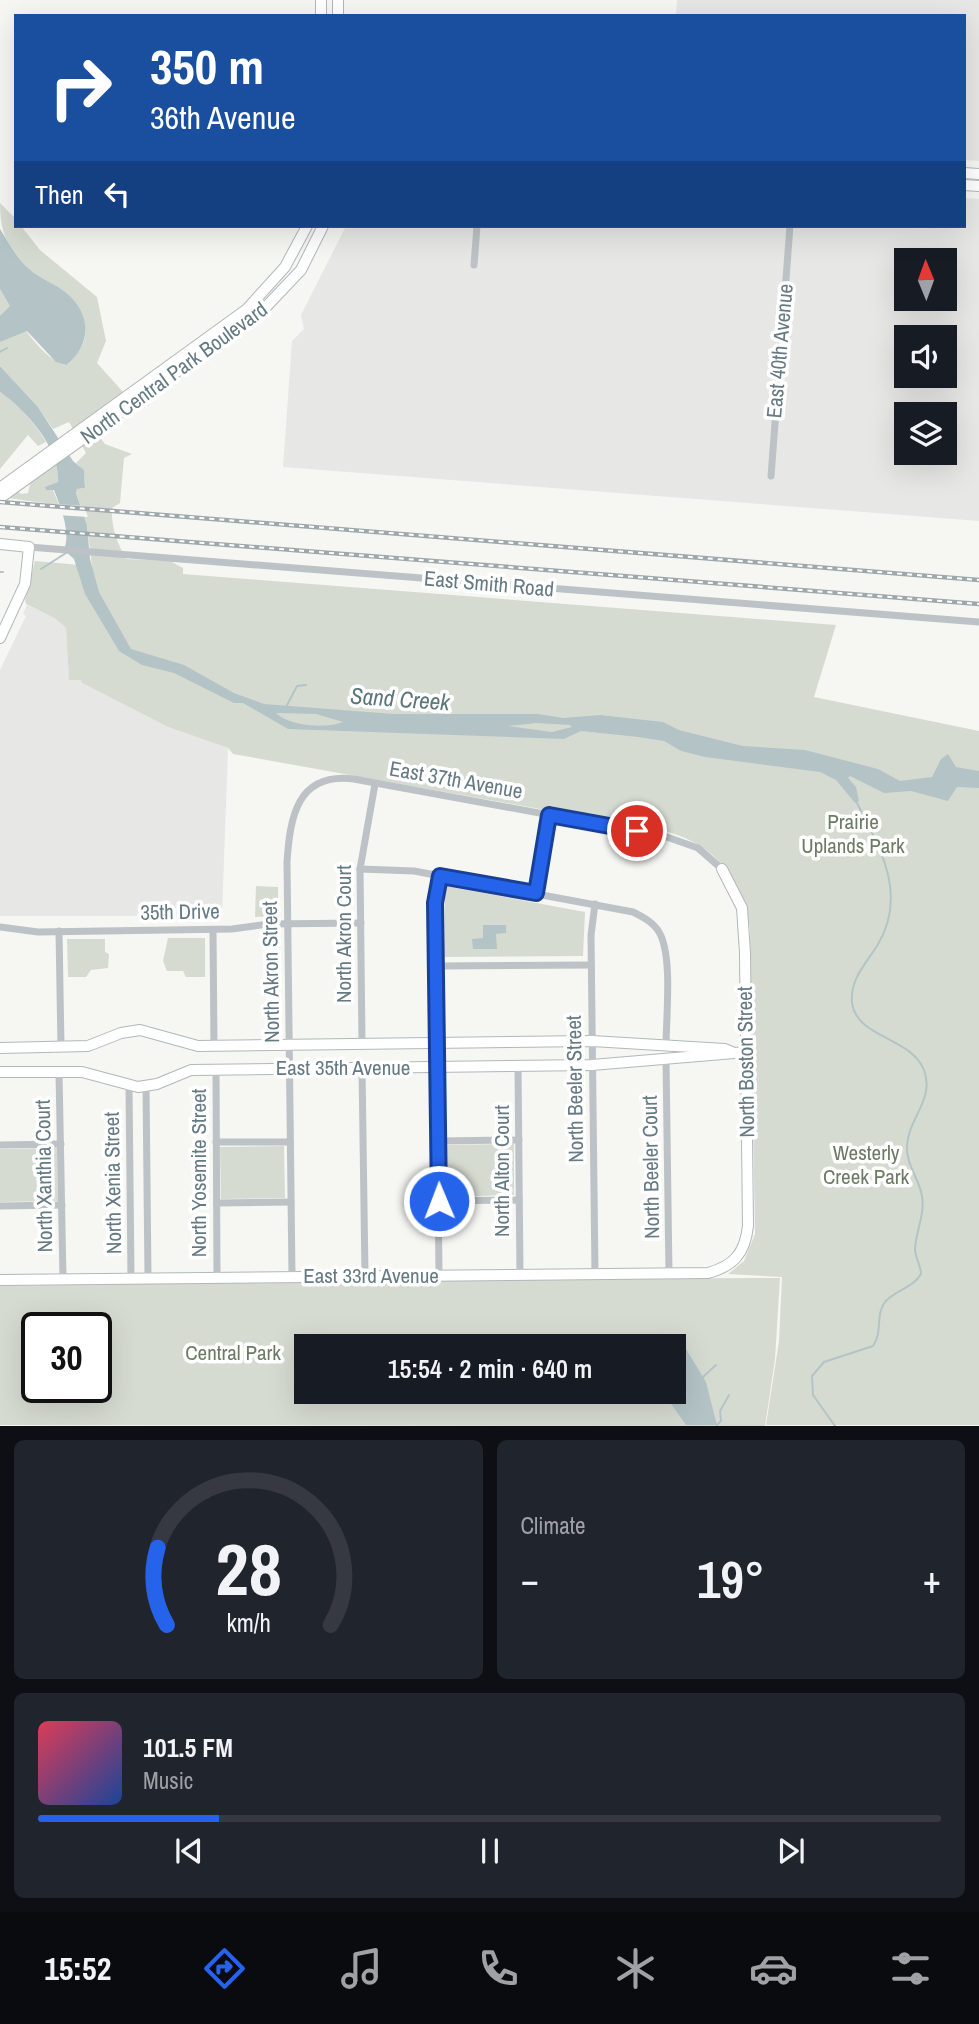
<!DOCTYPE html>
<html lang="en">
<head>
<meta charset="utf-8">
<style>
	:root { --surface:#171b24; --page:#20242c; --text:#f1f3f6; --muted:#9ea1a6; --line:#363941; --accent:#2563eb }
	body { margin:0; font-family:"Archivo Narrow",sans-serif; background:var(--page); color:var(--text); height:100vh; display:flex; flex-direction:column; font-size:26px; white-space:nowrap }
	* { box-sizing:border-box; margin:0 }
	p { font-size:23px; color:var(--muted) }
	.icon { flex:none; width:38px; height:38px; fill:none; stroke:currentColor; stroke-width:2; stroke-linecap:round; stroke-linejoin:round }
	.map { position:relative; height:1426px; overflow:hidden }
	.sheet { display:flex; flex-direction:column; gap:14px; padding:14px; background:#0d0f14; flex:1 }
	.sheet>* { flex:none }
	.hud { position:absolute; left:14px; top:14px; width:952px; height:214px; border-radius:0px; box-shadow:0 7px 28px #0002; background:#1a4fa0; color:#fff; overflow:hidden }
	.needle { width:46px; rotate:359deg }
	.tools { position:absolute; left:894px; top:248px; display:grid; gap:14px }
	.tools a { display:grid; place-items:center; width:63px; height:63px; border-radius:0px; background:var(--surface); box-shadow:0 7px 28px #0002; font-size:35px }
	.speed { position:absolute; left:21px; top:1312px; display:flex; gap:14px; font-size:35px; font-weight:700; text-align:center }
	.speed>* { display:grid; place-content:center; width:91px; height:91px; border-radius:50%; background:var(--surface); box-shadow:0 7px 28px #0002; line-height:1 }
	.speed .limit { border:4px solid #111; border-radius:10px; background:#fff; color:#111 }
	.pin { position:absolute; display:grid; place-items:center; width:60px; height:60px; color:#fff; margin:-30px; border:4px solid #fff; border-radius:50%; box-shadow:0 2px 7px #0007 }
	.me { position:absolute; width:77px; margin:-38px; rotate:359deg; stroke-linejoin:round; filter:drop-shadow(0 0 5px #0008) }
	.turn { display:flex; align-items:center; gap:24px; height:147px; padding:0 21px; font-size:32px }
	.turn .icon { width:91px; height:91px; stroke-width:2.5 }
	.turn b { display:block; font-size:49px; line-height:60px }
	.then { display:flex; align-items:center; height:66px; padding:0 21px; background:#0003; gap:14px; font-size:26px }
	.big { font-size:52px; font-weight:600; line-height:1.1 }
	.sheet .tile { flex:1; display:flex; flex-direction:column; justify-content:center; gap:10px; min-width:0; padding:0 24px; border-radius:10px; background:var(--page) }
	.sheet .dial { align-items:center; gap:0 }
	.dial svg { height:182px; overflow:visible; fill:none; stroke:var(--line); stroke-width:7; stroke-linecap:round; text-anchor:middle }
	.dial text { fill:var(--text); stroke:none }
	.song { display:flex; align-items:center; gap:21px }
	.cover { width:84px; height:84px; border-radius:10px; background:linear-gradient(135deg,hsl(350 70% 55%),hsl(220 70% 35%)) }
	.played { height:7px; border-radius:4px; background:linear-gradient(90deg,var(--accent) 20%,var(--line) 20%) }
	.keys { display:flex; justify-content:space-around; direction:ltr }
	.heat { display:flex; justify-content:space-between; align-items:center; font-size:38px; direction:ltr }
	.sheet .tiles { flex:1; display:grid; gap:14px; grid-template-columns:1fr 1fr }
	.tile:last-child { grid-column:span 2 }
	.trip { position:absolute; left:294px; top:1334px; width:392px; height:70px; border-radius:0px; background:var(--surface); box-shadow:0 7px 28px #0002; font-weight:600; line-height:70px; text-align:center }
	.tabs { display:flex; height:112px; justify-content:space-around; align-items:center; background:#090b0e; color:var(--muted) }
	.tabs .icon { width:49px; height:49px }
	.tabs .selected { color:var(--accent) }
	.tabs b { font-size:32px; color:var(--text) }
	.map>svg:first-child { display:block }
	.built { fill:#e7e7e6; fill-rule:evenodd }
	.green { fill:#d6dbd2; fill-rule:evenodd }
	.water { fill:#b4c4c6; fill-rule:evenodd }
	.pier { fill:#f6f6f3 }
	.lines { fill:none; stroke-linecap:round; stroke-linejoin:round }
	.stream { stroke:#b4c4c6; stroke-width:2 }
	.secondary-casing { stroke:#b1b8bb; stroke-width:12 }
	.street { stroke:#bcc2c5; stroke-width:7 }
	.secondary { stroke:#fff; stroke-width:10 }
	.rail-casing { stroke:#9ea7aa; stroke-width:4.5 }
	.rail { stroke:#fff; stroke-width:2; stroke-dasharray:5; stroke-linecap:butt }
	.route-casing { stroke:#184099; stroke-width:18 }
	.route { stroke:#2563eb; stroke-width:12 }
	.labels { text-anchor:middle; stroke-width:7; stroke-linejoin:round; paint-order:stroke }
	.street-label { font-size:21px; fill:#657a83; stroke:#fff }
	.park-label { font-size:21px; fill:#6c7b64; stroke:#fff }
	.water-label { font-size:23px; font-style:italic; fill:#5c7679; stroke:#fff }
</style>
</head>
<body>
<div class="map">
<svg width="979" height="1426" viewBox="0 0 979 1426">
	<rect width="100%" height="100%" fill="#f6f6f3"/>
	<!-- built -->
	<g class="built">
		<path d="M677,0h302v161l-15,-1v-144h-288z"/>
		<path d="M964,198l15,1v322l-696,-54 9,-126 12,-12 -3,-14 45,-89h618zM906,261h39v38h-39zM906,338h39v38h-39zM906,415h39v38h-39z"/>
		<path d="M27,605l29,14 10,9 3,51 13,1v3l86,44 60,21 -6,168h-222v-246l26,-54 -3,-2z"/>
	</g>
	<!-- green -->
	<g class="green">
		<path d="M0,203l16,16v7h5l19,24 57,47 9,44 -9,22 26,29 -37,27 19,25 27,10 -8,4 -4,45 -8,5c-1,20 5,34 14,51l44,2 13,7v6l653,51 -22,72 165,34v694h-213l13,-84 3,-64 -54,-3 16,-13 11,-27 -5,-305c-7,-48 -34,-84 -82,-97l-435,-78 -5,-6 -60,-21 -86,-44 -1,-3h-12l-3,-52 -10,-9 -30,-15 -1,-4 10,-39 57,5 -5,-41 -11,-33 1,-3 8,-1c0,-10 0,-19 -9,-25l10,-10 -17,-31 -16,7 -15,-22 -38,-41v-77c17,26 35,65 65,76 11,-8 22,-21 20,-35 -6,-42 -36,-39 -60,-64 -19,-20 -25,-36 -25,-63z"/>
		<path d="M0,392c17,11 36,32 46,50l-8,4 -10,-11 -28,34z"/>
		<path d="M57,462l3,5 -1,15 -8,3 8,20 -59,-8v-14l22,11 6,-1 3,-13z"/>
		<path d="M256,886l22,1v29l-23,1z"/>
		<path d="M445,886l140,26 -2,44 -139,1z"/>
		<path d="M168,938h37v39h-19l-3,-6h-16l-4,-10z"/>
		<path d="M67,939h38v13l4,2 -1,14 -17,2 -5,7h-18z"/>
		<path d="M514,1144v51l-71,2 -1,-52z"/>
		<path d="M284,1146l1,52 -64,1 -1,-52z"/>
		<path d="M57,1148l1,53 -58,1v-53z"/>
		<path d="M780,1278l-5,81 -10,67 -765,-1v-139l365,-7zM37,1328h59v60h-59zM306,1346h368v45h-368z"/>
	</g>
	<!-- water -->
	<g class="water">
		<path d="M0,229c9,14 16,29 29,40 11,10 25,14 36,23 27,21 27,54 1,73l-10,-3 -29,-31 -27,11v-26l10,-10 -10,-17z"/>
		<path d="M0,366l38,41 35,54 11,9 1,18 -8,1 -1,4 11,32 3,34 9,33 32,57 53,16 50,28 30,11 130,10h144l25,4 37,-3 63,7 16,8 64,16 62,4 73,19 22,12 32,-4 9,-18 7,-5 8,13 23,4v17l-22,-1 -9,14 -37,-10 -27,2 -34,-17 -2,2 8,9 3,14 -4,2 -19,-23 -16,-8 -115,-15 -24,-6 -17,-10 -26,-4 -57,-6 -17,8 -276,-10 -45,-26h-9l-60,-30 -32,-8 -23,-14 -34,-57 -11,-35 -10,-9c7,-18 -3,-42 -10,-60h-8l-1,-3 13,-5c3,-33 -32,-72 -58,-90zM276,713l40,1 27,8c-17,7 -54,4 -67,-9zM537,723l33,2 2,2 -20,5 -44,-6z"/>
		<path d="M483,925h23v8l-10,1 1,15h-24l-1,-10 11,-1z"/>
		<path d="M683,1344l23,38 11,43h-31l-24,-34h12v-45z"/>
	</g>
	<!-- pier -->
	<path class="pier" d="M55,504l29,2 4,11 -31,-2z"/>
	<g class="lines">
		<!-- stream -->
		<g class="stream">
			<path d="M0,352l7,-4"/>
			<path d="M41,569l25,-16"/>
			<path d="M0,572h3"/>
			<path d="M286,707l11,-21 9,-1"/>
			<path d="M703,1377l13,-12"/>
			<path d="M717,1425l4,-4 -1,-10 9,-16"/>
			<path d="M835,1426l-22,-31 -1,-19 12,-14 49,-16c10,-14 2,-31 12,-44 10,-12 28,-14 36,-28 0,-9 -6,-16 -6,-25 1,-18 10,-34 7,-53 -3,-18 -16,-31 -15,-50 1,-28 28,-46 17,-76 -13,-33 -67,-32 -72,-67 -2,-24 13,-38 25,-57 32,-52 2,-99 -21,-145"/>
		</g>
		<defs>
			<g id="secondary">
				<path d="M321,0v16"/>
				<path d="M338,0v16"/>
				<path d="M964,173l15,1"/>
				<path d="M964,185l15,1"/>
				<path d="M0,488l247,-179 38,-42 22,-41"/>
				<path d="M0,498l263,-188 38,-40 22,-44"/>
				<path d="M0,544l29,3 -4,37 -25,54"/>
				<path d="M0,1048l88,-2 33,-13 19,-3 58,16 394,-5 133,8 7,3"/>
				<path d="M0,1072h82l56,15 19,-3 34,-14 401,-5 154,-13"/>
				<path d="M0,1280l708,-7c25,-7 37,-19 40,-47l-3,-273 -3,-45 -20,-39"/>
			</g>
		</defs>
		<!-- secondary casing -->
		<use href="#secondary" class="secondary-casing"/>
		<!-- street -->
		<g class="street">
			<path d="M474,265l3,-39"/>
			<path d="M771,476l19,-250"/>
			<path d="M29,547l950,75"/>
			<path d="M360,869l54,2 219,41c10,5 20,10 26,20 14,23 7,86 7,114"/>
			<path d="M535,893l14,-78"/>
			<path d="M0,927l38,5 194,-3 36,-5 93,-1"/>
			<path d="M213,930l1,116"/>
			<path d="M59,931l2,116"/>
			<path d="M436,966l155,-1"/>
			<path d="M362,1043l-2,-174 15,-85"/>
			<path d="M666,1059l3,215"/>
			<path d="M518,1067l2,207"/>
			<path d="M362,1068l3,207"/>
			<path d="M216,1069l1,208"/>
			<path d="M59,1072l4,207"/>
			<path d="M129,1086l2,192"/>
			<path d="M146,1086l2,192"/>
			<path d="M438,1141l81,-1"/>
			<path d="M216,1142h74"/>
			<path d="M0,1145l61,-1"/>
			<path d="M438,1201l81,-1"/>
			<path d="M217,1203l74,-1"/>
			<path d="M0,1206l62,-1"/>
			<path d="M595,1274l-4,-339 4,-31"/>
			<path d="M439,1275l-4,-372 5,-27"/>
			<path d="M292,1276l-5,-414c3,-45 10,-90 67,-83l310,57 34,12 24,21"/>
		</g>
		<!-- secondary -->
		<use href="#secondary" class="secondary"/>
		<defs>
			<g id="rail">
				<path d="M0,502l979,78"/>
				<path d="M0,527l979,77"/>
			</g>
		</defs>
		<!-- rail casing -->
		<use href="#rail" class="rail-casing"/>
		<!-- rail -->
		<use href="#rail" class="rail"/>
	</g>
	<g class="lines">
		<defs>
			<path id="route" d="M439,1201l-4,-298 5,-27 96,17 13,-78 88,16"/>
		</defs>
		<!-- route casing -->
		<use href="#route" class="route-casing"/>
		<!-- route -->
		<use href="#route" class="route"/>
	</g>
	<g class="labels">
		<!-- street labels -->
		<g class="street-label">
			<text transform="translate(780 351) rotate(-85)" y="7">East 40th Avenue</text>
			<text transform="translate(174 373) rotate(-36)" y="7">North Central Park Boulevard</text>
			<text transform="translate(489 584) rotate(5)" y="7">East Smith Road</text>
			<text transform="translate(456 780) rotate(10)" y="7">East 37th Avenue</text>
			<text transform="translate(180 912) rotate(-1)" y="7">35th Drive</text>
			<text transform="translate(344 934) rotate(-90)" y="7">North Akron Court</text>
			<text transform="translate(271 972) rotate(-91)" y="7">North Akron Street</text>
			<text transform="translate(746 1062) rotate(-91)" y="7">North Boston Street</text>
			<text x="343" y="1075">East 35th Avenue</text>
			<text transform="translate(575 1089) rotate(-91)" y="7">North Beeler Street</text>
			<text transform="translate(651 1167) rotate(-91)" y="7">North Beeler Court</text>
			<text transform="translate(502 1171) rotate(-90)" y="7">North Alton Court</text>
			<text transform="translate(199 1173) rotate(-90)" y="7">North Yosemite Street</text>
			<text transform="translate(44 1176) rotate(-91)" y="7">North Xanthia Court</text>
			<text transform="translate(113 1183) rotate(-91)" y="7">North Xenia Street</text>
			<text x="371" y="1283">East 33rd Avenue</text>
		</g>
		<!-- park labels -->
		<g class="park-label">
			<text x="853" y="829">Prairie<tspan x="853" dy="24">Uplands Park</tspan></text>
			<text x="866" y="1160">Westerly<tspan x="866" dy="24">Creek Park</tspan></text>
			<text x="233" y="1360">Central Park</text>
		</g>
		<!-- water labels -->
		<g class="water-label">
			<text transform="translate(400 699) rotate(4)" y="8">Sand Creek</text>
		</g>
	</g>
</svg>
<div class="tools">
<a><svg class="needle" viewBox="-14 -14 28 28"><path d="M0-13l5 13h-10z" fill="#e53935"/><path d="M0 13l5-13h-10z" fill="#9ea1a6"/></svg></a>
<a><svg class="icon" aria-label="sound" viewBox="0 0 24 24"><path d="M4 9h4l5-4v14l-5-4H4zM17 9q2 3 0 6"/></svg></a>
<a><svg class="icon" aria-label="layers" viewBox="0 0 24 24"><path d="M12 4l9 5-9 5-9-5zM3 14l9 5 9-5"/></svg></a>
</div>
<div class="speed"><div class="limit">30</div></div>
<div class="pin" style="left:637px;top:831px;background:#d93025"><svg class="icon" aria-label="arrive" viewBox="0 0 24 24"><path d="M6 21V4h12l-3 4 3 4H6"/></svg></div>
<svg class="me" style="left:439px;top:1201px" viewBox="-20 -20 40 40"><circle r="17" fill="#2563eb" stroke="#fff" stroke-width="3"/><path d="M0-11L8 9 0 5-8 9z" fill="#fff"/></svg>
<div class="trip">15:54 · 2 min · 640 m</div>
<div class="hud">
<div class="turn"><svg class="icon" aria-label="right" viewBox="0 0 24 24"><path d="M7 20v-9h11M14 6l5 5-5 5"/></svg><div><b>350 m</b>36th Avenue</div></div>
<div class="then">Then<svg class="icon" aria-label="left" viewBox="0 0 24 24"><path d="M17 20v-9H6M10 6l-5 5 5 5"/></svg></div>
</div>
</div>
<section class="sheet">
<div class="tiles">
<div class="tile dial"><svg viewBox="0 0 100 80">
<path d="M14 69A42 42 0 1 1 86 69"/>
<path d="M14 69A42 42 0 0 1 10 35" stroke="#2563eb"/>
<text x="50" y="56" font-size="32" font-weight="700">28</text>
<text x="50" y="72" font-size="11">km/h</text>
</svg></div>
<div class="tile"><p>Climate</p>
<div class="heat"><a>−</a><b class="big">19°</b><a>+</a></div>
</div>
<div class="tile">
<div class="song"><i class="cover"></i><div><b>101.5 FM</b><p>Music</p></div></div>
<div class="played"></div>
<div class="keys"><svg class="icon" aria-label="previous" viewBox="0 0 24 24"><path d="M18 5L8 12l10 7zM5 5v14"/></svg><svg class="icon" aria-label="pause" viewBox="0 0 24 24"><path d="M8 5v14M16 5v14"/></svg><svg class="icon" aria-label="next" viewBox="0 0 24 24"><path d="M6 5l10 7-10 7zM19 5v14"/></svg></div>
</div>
</div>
</section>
<nav class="tabs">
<b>15:52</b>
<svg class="icon selected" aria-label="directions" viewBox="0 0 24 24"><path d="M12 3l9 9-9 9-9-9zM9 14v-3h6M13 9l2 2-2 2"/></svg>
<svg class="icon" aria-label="music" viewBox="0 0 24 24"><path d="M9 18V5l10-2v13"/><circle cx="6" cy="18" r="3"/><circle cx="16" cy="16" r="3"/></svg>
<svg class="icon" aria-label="phone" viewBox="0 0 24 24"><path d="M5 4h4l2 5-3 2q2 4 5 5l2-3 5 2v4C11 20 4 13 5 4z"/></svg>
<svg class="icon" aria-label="climate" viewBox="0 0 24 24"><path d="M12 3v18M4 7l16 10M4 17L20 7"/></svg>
<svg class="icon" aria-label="car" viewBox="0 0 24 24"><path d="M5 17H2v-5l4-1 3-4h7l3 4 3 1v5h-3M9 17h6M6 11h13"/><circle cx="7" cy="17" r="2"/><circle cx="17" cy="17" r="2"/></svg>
<svg class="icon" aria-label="filters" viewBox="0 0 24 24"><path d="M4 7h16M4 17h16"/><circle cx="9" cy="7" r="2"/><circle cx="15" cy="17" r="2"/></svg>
</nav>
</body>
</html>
